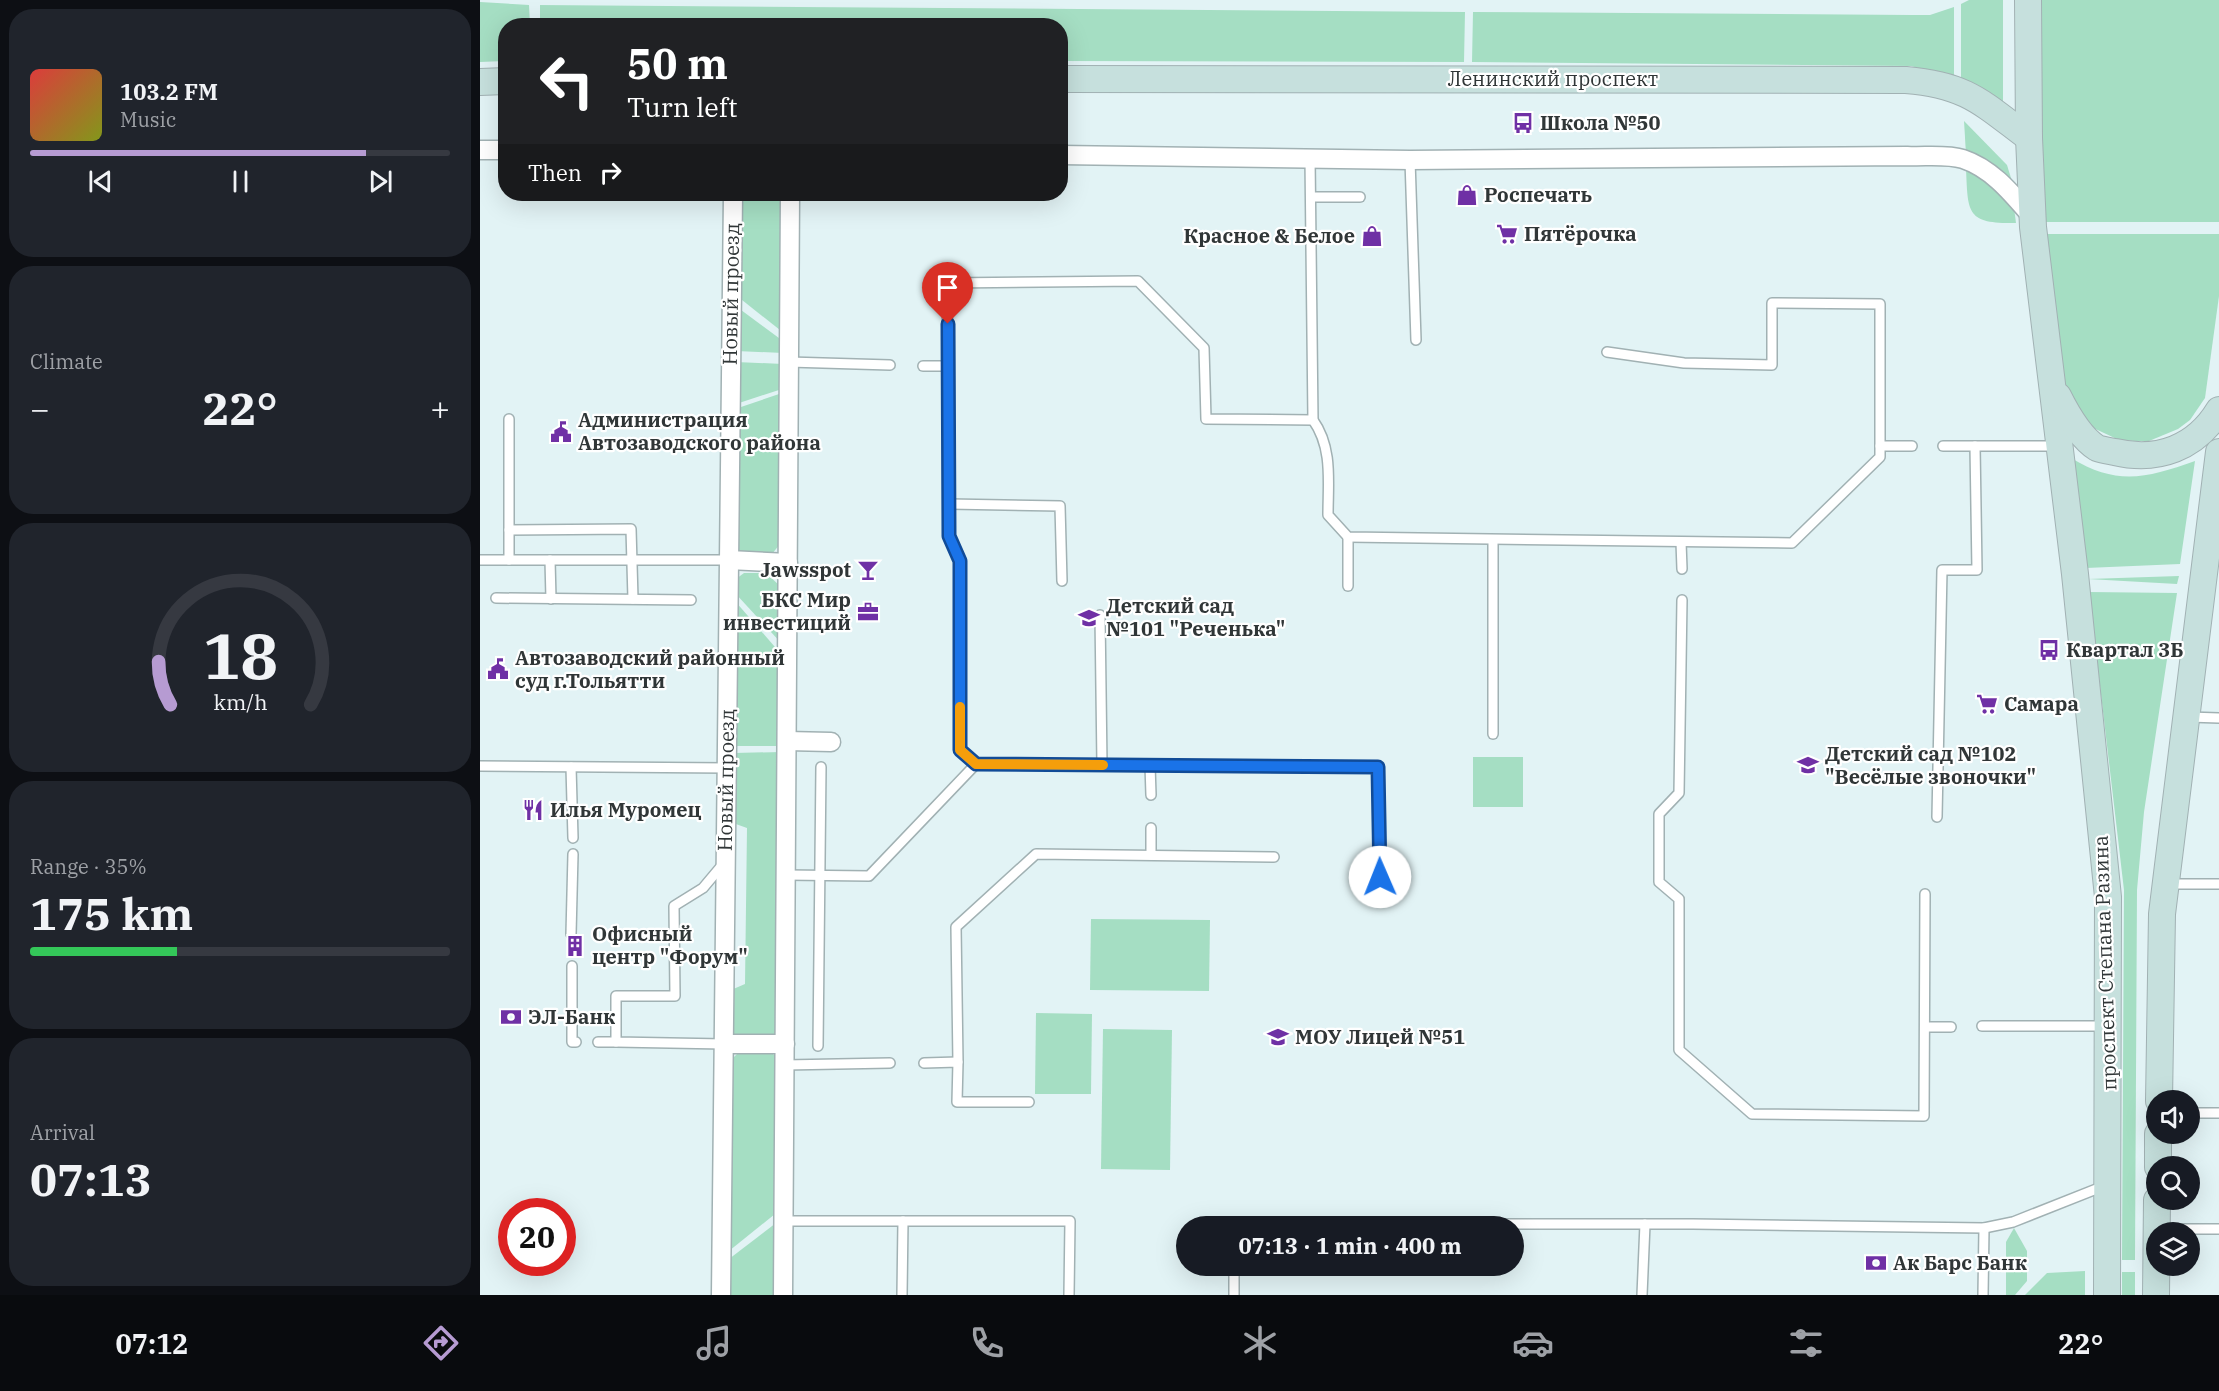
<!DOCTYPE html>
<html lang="en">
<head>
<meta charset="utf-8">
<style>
	:root { --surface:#171b24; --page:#20242c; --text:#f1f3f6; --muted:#9ea1a6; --line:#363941; --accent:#b69bd2 }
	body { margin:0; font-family:"IBM Plex Serif",serif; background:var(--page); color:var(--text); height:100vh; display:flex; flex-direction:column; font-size:22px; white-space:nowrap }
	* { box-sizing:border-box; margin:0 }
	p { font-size:20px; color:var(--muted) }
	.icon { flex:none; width:33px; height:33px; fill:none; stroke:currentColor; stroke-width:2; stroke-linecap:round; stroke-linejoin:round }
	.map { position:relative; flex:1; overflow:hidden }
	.side { display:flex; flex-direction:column; gap:9px; padding:9px; background:#0d0f14; width:480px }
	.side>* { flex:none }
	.hud { position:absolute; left:18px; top:18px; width:570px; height:183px; border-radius:24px; box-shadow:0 6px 24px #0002; background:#202124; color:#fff; overflow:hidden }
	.controls { position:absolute; left:1666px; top:1090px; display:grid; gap:12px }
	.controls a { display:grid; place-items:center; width:54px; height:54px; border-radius:50%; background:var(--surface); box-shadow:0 6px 24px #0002; font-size:30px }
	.speed { position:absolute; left:18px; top:1198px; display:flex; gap:12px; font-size:30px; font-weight:700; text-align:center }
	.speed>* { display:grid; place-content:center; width:78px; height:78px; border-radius:50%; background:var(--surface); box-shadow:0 6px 24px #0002; line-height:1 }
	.speed .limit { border:9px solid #d22; background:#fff; color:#111 }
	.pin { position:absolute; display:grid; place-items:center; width:51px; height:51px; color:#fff; margin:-62px -26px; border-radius:50% 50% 50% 0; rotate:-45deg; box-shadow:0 0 6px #0007 }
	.pin .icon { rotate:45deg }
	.me { position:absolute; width:66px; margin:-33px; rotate:359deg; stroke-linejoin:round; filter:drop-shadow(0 0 4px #0008) }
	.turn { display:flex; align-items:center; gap:21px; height:126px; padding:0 30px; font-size:27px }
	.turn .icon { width:78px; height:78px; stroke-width:2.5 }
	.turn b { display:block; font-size:42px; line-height:51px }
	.then { display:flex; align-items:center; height:57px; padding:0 30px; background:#0003; gap:12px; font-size:22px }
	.big { font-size:45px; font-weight:800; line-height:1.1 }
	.side .widget { flex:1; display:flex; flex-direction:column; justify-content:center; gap:9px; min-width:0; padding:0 21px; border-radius:24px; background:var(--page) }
	.side .dial { align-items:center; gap:0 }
	.dial svg { height:156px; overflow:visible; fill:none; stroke:var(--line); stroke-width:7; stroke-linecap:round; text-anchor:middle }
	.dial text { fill:var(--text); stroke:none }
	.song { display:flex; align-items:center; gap:18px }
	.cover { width:72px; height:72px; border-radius:9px; background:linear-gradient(135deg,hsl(0 70% 55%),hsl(70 70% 35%)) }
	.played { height:6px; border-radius:3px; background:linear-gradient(90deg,var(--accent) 80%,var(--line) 80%) }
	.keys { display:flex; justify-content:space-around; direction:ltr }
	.heat { display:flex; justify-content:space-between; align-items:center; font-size:33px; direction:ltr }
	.charge { height:9px; border-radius:4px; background:linear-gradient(90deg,#34c759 35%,var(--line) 0) }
	.trip { position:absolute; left:696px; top:1216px; width:348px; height:60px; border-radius:30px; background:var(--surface); box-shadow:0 6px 24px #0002; font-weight:800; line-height:60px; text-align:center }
	.tabs { display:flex; height:96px; justify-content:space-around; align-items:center; background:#090b0e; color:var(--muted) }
	.tabs .icon { width:42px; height:42px }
	.tabs .on { color:var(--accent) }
	.tabs b { font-size:27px; color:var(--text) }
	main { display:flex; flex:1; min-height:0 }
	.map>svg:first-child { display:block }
	.green { fill:#a5dec3 }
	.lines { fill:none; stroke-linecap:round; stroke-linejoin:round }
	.service-casing { stroke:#a1b1b3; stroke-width:12 }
	.minor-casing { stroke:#a1b1b3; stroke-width:21 }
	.secondary-casing { stroke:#a1b1b3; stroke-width:28 }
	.service { stroke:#fff; stroke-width:9 }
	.minor { stroke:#fff; stroke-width:18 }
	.secondary { stroke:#c6e0dd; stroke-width:26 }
	.route-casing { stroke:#114b97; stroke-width:15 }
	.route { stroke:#1a73e8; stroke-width:10 }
	.slow { stroke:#f59e0b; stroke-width:10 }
	.labels { text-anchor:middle; stroke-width:4.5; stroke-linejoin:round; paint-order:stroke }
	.street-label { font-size:20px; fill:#303637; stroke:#fff }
	.poi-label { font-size:20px; font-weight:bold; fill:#303637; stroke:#fff; text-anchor:start }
</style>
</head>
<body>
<main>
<section class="side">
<div class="widget">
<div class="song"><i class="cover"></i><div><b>103.2 FM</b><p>Music</p></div></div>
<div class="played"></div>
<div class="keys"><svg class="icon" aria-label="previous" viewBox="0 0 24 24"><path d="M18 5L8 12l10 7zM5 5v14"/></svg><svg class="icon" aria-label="pause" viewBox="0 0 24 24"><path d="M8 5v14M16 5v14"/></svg><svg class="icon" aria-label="next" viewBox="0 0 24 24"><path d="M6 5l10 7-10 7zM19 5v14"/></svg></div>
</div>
<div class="widget"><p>Climate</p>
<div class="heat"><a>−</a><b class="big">22°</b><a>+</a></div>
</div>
<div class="widget dial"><svg viewBox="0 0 100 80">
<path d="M14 69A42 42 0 1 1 86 69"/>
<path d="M14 69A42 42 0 0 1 8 47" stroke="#b69bd2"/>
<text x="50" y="56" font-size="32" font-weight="700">18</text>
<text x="50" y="72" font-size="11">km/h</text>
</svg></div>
<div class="widget"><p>Range · 35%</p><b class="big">175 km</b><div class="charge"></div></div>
<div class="widget"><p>Arrival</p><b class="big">07:13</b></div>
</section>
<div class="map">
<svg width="1739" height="1295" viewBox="0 0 1739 1295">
	<rect width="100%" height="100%" fill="#e2f3f5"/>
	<!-- green -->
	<g class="green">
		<path d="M1489,0h34v102l-42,-21v-77z"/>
		<path d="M1561,0h178v222h-174l-6,-128z"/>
		<path d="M0,2l49,3 1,20 -24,1 -1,35 -25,1z"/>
		<path d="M60,5l925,7 -1,50 -403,-1 -1,-35h-520z"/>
		<path d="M1474,7v71l-43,-12 -439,-4 1,-50 439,3h18z"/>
		<path d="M1484,121l43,44 7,23 -48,-34z"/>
		<path d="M1486,168l17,7 31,33 2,15c-50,1 -48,-10 -50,-55z"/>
		<path d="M258,194h47v140l-48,-38z"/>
		<path d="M1565,234h174v62l-14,102 -15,22 -12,9 -29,12h-13l-17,-1 -30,-14 -27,-41z"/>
		<path d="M257,307l46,34v12l-47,-2z"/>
		<path d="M256,362l47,2 -1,25 -46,15z"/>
		<path d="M302,393l-2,151 -8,10 -34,1 -3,-146z"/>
		<path d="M1591,458c46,28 76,20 124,3l-15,103 -94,4z"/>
		<path d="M264,573h22l14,13 2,58 -47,-51 1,-14z"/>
		<path d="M1699,576l-2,8 -89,-5z"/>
		<path d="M1609,592l88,1 -33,219 -7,78 -2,370h-13l2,-370z"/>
		<path d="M255,601l46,53v92h-46z"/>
		<path d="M301,752l-5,283 -40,3 -4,-4 -1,-44 14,-6 2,-156 -14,-5 1,-70z"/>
		<rect x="993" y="757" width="50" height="50"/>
		<path d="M611,919l119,1 -1,71 -119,-1z"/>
		<path d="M556,1013l56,1 -1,80h-56z"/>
		<path d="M623,1029l69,1 -2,140 -69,-1z"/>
		<path d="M290,1052l6,4 -1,158 -46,37 2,-191 7,-7z"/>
		<path d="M296,1223v72h-47v-36z"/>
		<path d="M1534,1228l13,23v30l-12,14h-9v-53z"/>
		<path d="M1605,1271v24h-60l22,-22z"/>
		<rect x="1642" y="1272" width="13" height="23"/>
	</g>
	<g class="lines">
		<defs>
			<g id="service">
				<path d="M830,158l3,262c20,28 15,62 15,95l20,22 444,6 88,-86v-153l-108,-1v62l-88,-2 -77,-11"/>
				<path d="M930,160l6,180"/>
				<path d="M831,197h49"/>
				<path d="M309,362l101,3"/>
				<path d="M443,366h25"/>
				<path d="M1400,446h32"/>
				<path d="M1463,446h114"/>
				<path d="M469,504l111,2 2,75"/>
				<path d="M29,530l122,-1 2,70"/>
				<path d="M1013,541v193"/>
				<path d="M1201,542l1,27"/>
				<path d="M0,560h249"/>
				<path d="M29,560v-141"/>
				<path d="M70,560l1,39"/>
				<path d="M868,586v-49"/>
				<path d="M16,598l195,2"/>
				<path d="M1202,600l-3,193 -20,21v68l20,17v151l73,64 172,2 1,-222"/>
				<path d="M620,615l2,150"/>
				<path d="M1709,717l30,1"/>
				<path d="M496,764l-16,-14v-189l-11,-25 -2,-253 191,-2 66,67 2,71 107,1"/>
				<path d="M670,765l1,30"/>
				<path d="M0,766l247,2"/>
				<path d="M91,767l2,71"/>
				<path d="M1457,817l5,-247h35l-2,-124"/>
				<path d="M671,855v-27"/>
				<path d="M306,875l83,1 107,-112 402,3 2,110"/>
				<path d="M1687,884h52"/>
				<path d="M91,934l2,-80"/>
				<path d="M92,966v76h4"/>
				<path d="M1502,1026h125"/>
				<path d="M1445,1027h26"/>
				<path d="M118,1042h18"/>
				<path d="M244,1044l-108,-2v-46h59l-1,-90 29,-18 21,-25"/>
				<path d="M338,1046l3,-279"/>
				<path d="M478,1062l-2,-135 80,-73 238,3"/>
				<path d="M444,1063l34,-1 -1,40h72"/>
				<path d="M305,1065l105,-2"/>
				<path d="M1710,1113h29"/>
				<path d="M304,1221h286l-1,74"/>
				<path d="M754,1227v-3h459l291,4 29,-6 91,-36"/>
				<path d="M1678,1229h61"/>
				<path d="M754,1266v29"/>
				<path d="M422,1295l1,-74"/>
				<path d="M1162,1295l3,-71"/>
				<path d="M1503,1295l1,-67"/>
			</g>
			<g id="minor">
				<path d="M0,150h26"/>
				<path d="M580,155l350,5 497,-4c17,1 40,-2 56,3 30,10 50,36 70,59"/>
				<path d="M249,560l59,3"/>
				<path d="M307,741l44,1"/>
				<path d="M244,1044h61"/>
				<path d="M241,1295l12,-1101"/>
				<path d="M303,1295l7,-1101"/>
			</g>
			<g id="secondary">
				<path d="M1548,0l1,138 4,89 42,347 33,323 -1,398"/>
				<path d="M580,79l846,1c61,5 76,23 123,58"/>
				<path d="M0,82l26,-1"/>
				<path d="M1578,396c8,16 23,42 39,52 5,2 13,3 18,4 43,10 81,-4 104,-42"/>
				<path d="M1679,1101l3,-187 57,-462"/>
				<path d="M1678,1167v-33"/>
				<path d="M1676,1295l1,-95"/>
			</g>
		</defs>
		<!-- service casing -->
		<use href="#service" class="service-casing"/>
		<!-- minor casing -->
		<use href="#minor" class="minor-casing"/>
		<!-- secondary casing -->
		<use href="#secondary" class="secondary-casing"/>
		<!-- service -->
		<use href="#service" class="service"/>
		<!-- minor -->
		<use href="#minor" class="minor"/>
		<!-- secondary -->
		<use href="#secondary" class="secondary"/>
	</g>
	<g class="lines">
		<defs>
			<path id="route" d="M468,324l1,212 11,25v189l16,14 402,3 2,110"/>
		</defs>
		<!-- route casing -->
		<use href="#route" class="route-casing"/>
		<!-- route -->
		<use href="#route" class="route"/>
		<!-- slow -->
		<path class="slow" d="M480,707v43l16,14 127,1"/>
	</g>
	<!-- icons -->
	<defs>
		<symbol id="bus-bare" viewBox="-9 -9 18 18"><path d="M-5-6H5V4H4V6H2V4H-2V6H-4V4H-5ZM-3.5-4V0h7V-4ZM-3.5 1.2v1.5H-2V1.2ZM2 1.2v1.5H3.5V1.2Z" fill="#6f30a5" stroke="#fff" stroke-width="2.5" paint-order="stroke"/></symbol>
		<symbol id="shop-bare" viewBox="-9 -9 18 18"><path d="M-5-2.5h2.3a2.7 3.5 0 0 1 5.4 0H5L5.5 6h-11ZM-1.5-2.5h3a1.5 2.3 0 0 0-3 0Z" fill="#6f30a5" stroke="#fff" stroke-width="2.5" paint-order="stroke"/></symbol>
		<symbol id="supermarket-bare" viewBox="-9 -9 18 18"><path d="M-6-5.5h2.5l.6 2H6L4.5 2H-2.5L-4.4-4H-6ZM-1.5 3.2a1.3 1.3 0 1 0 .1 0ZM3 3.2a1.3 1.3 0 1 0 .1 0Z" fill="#6f30a5" stroke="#fff" stroke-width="2.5" paint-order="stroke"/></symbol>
		<symbol id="civic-bare" viewBox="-9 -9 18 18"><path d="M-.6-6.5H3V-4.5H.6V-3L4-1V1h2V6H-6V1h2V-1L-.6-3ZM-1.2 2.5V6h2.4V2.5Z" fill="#6f30a5" stroke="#fff" stroke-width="2.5" paint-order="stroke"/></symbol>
		<symbol id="bar-bare" viewBox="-9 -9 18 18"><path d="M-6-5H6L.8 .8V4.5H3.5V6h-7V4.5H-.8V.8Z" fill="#6f30a5" stroke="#fff" stroke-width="2.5" paint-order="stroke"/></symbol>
		<symbol id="office-bare" viewBox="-9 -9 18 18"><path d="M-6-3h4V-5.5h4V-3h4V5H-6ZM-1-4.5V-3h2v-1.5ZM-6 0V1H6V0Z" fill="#6f30a5" stroke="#fff" stroke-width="2.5" paint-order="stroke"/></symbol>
		<symbol id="school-bare" viewBox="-9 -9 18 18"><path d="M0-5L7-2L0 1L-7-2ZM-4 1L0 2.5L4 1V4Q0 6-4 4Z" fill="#6f30a5" stroke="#fff" stroke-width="2.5" paint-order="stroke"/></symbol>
		<symbol id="restaurant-bare" viewBox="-9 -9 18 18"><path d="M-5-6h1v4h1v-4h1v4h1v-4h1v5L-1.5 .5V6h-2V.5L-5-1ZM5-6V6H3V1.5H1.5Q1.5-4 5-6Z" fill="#6f30a5" stroke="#fff" stroke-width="2.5" paint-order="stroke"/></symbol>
		<symbol id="building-bare" viewBox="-9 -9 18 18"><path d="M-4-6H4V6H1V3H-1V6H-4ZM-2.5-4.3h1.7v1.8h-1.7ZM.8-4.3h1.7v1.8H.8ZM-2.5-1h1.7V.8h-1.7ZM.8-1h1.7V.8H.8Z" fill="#6f30a5" stroke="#fff" stroke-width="2.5" paint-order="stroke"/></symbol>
		<symbol id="bank-bare" viewBox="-9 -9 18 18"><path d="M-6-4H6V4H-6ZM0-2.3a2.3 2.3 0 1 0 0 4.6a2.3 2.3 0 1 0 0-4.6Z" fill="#6f30a5" stroke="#fff" stroke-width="2.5" paint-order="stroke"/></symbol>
	</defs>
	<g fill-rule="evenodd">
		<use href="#bus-bare" x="1028" y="108" width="30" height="30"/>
		<use href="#shop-bare" x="972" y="180" width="30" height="30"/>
		<use href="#supermarket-bare" x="1012" y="219" width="30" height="30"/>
		<use href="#shop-bare" x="877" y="221" width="30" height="30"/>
		<use href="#civic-bare" x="66" y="417" width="30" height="30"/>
		<use href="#bar-bare" x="373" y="555" width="30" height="30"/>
		<use href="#office-bare" x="373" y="597" width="30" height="30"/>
		<use href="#school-bare" x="594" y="603" width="30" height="30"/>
		<use href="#bus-bare" x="1554" y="635" width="30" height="30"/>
		<use href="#civic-bare" x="3" y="654" width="30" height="30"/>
		<use href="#supermarket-bare" x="1492" y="689" width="30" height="30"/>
		<use href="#school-bare" x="1313" y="750" width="30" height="30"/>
		<use href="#restaurant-bare" x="38" y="795" width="30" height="30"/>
		<use href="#building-bare" x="80" y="931" width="30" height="30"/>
		<use href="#bank-bare" x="16" y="1002" width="30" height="30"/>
		<use href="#school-bare" x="783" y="1022" width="30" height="30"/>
		<use href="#bank-bare" x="1381" y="1248" width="30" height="30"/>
	</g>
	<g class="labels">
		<!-- street labels -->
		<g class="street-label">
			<text x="1073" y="86">Ленинский проспект</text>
			<text transform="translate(251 294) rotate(-89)" y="7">Новый проезд</text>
			<text transform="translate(246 780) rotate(-89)" y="7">Новый проезд</text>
			<text transform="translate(1625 963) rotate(-92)" y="7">проспект Степана Разина</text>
		</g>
		<!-- poi labels -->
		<g class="poi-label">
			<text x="1060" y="130">Школа №50</text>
			<text x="1004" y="202">Роспечать</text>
			<text x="1044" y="241">Пятёрочка</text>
			<text x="875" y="243" text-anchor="end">Красное &amp; Белое</text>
			<text x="98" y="427">Администрация<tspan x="98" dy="23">Автозаводского района</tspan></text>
			<text x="371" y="577" text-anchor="end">Jawsspot</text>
			<text x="371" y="607" text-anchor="end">БКС Мир<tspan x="371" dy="23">инвестиций</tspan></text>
			<text x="626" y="613">Детский сад<tspan x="626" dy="23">№101 "Реченька"</tspan></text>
			<text x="1586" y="657">Квартал 3Б</text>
			<text x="35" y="665">Автозаводский районный<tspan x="35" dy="23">суд г.Тольятти</tspan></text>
			<text x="1524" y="711">Самара</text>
			<text x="1345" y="761">Детский сад №102<tspan x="1345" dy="23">"Весёлые звоночки"</tspan></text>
			<text x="70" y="817">Илья Муромец</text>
			<text x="112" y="941">Офисный<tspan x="112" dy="23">центр "Форум"</tspan></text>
			<text x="48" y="1024">ЭЛ-Банк</text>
			<text x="815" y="1044">МОУ Лицей №51</text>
			<text x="1413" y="1270">Ак Барс Банк</text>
		</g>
	</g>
</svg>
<div class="controls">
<a><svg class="icon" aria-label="sound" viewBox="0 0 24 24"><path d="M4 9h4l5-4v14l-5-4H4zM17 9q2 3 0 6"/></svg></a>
<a><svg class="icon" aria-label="search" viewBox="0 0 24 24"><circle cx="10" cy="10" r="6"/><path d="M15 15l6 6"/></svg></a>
<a><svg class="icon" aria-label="layers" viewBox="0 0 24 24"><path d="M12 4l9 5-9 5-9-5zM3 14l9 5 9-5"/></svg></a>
</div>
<div class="speed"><div class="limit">20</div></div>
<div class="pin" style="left:468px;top:324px;background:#d93025"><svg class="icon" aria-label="arrive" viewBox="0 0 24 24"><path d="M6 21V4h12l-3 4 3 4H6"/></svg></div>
<svg class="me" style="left:900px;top:877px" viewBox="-20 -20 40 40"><circle r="19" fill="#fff"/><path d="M0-13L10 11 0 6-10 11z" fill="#1a73e8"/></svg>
<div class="trip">07:13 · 1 min · 400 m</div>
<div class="hud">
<div class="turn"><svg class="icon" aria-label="left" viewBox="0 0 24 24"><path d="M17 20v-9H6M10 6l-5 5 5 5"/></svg><div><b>50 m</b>Turn left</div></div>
<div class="then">Then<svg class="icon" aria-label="right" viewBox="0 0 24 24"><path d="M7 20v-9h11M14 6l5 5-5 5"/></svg></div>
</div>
</div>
</main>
<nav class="tabs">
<b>07:12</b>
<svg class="icon on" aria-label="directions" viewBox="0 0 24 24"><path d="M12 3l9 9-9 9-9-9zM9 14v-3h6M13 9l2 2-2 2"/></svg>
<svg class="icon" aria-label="music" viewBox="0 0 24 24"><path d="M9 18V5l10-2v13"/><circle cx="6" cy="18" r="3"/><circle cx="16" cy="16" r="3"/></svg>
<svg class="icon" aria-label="phone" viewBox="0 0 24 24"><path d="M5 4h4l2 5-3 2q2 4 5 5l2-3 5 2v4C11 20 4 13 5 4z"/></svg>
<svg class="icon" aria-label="climate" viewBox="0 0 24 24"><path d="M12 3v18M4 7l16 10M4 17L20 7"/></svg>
<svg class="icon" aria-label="car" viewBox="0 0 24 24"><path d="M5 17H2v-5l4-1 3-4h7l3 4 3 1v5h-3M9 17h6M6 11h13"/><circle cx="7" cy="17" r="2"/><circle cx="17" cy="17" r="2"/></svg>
<svg class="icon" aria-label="filters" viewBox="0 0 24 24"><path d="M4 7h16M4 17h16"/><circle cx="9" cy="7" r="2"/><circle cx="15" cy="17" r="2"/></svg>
<b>22°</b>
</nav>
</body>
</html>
